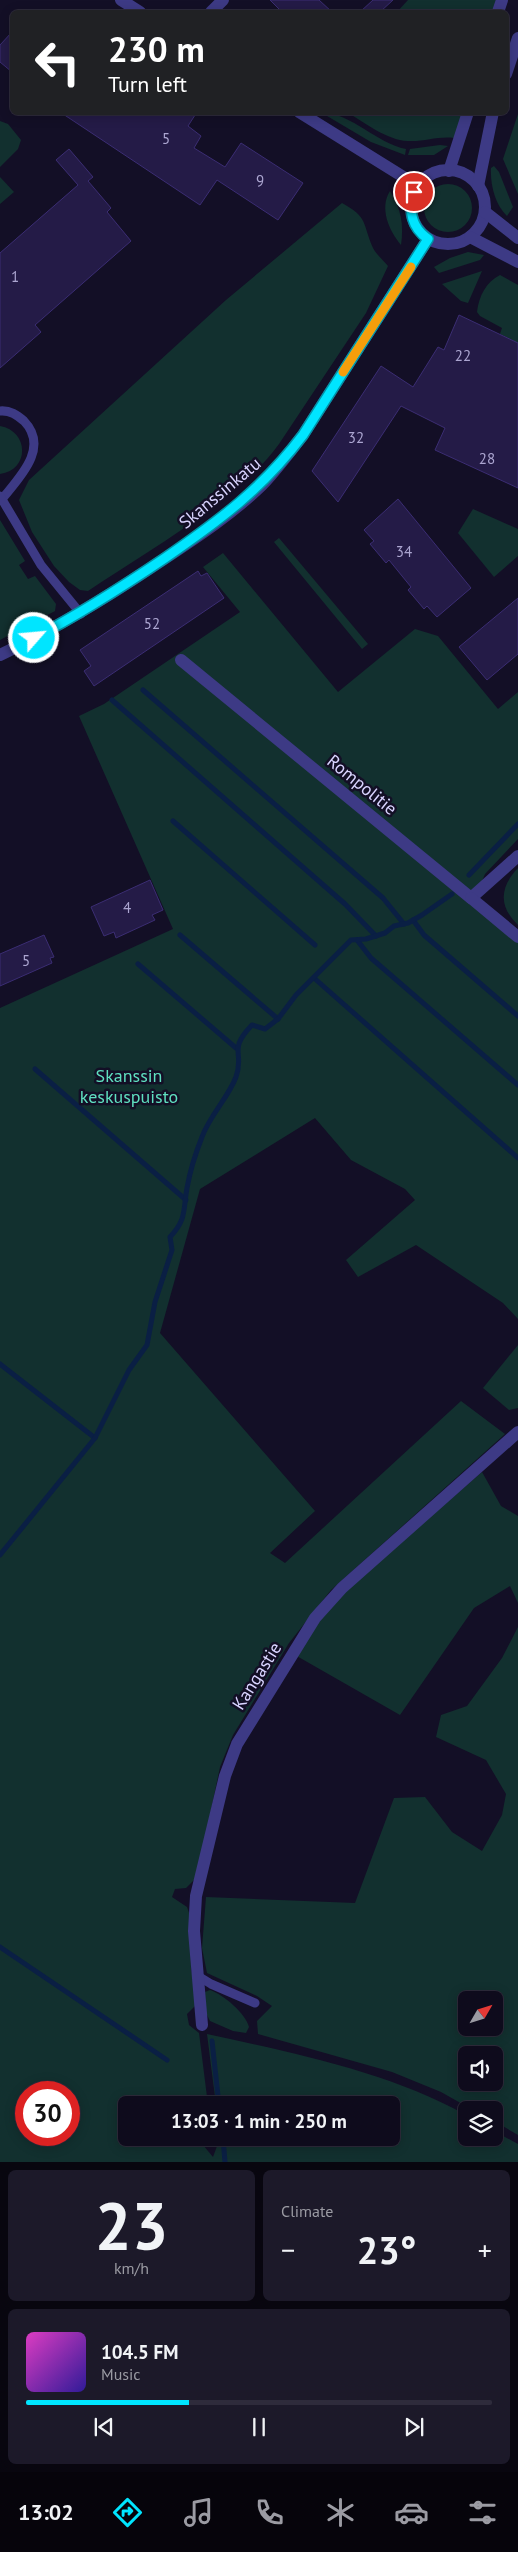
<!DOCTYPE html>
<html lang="en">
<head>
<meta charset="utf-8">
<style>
	:root { --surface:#0e0b1c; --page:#1c1929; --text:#f1f3f6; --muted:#9b9ba3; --line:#2e2b3b; --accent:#00e5ff }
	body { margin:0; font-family:"PT Sans",sans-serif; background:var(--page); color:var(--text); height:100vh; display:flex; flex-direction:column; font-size:19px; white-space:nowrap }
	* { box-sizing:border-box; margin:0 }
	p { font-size:16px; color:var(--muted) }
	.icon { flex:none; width:28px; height:28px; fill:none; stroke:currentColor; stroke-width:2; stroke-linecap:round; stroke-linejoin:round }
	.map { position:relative; height:2162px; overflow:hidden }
	.details { display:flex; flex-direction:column; gap:8px; padding:8px; background:#08060f; flex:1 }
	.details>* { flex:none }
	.hud { position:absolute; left:10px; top:10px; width:499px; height:105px; border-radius:8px; box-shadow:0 2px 12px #0003,0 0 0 1px var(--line); background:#202124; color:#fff; overflow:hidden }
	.needle { width:32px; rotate:51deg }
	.tools { position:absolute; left:458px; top:1991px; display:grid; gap:10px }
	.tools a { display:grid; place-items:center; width:45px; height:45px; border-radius:8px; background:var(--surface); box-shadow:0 2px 12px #0003,0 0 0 1px var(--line); font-size:25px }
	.speed { position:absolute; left:15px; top:2081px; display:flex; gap:10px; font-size:25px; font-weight:700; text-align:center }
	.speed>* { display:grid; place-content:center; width:65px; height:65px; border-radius:50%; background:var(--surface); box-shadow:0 2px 12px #0003,0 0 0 1px var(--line); line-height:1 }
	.speed .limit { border:8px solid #d22; background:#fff; color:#111 }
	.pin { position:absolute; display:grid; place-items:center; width:42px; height:42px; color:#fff; margin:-21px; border:2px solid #fff; border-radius:50%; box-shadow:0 1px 5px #0007 }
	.me { position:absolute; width:55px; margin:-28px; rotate:63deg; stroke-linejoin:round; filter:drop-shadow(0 0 4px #0008) }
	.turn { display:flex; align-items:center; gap:18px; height:105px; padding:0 15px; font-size:22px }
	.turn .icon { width:65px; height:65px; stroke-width:2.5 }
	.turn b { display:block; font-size:35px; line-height:42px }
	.big { font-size:38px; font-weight:700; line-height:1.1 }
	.details .widget { flex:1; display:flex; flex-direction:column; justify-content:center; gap:8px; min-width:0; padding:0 18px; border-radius:8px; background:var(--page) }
	.details .dial { align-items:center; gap:0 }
	.dial b { font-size:65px; line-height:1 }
	.song { display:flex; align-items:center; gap:15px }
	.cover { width:60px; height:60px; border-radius:8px; background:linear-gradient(135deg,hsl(310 70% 55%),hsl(250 70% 35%)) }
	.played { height:5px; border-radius:2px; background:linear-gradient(90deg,var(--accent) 35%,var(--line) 35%) }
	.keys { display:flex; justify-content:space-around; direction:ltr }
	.heat { display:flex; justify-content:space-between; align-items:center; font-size:28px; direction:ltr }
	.details .tiles { flex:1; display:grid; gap:8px; grid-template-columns:1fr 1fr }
	.widget:last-child { grid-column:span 2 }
	.trip { position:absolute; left:118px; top:2096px; width:282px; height:50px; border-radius:8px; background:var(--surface); box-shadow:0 2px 12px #0003,0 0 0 1px var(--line); font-weight:700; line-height:50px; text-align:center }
	.dock { display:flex; height:80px; justify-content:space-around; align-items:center; background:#06040b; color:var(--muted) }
	.dock .icon { width:35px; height:35px }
	.dock .selected { color:var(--accent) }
	.dock b { font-size:22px; color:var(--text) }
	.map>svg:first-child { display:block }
	.green { fill:#12302f; fill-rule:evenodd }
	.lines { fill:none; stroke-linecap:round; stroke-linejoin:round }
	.stream { stroke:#0a1f44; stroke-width:5 }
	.building { fill:#241b47; stroke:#3b2d73 }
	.service { stroke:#3d3a85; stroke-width:9 }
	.minor { stroke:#3d3a85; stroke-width:12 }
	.tertiary { stroke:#3d3a85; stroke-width:12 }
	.route-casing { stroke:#0095a6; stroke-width:12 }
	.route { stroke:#00e5ff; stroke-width:9 }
	.slow { stroke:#f59e0b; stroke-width:9 }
	.labels { text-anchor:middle; stroke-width:5; stroke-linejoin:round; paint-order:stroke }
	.number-label { font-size:15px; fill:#aca6d1 }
	.street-label { font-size:18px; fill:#d9d4ff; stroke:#130f26 }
	.park-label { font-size:18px; fill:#5fe0c0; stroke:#130f26 }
</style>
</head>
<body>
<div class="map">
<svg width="518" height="2162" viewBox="0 0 518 2162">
	<rect width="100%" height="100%" fill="#130f26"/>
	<!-- green -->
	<g class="green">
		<path d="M408,0h88l-3,12h-96z"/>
		<path d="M322,113c28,-1 54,30 84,36l-1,6 -34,-13z"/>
		<path d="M348,113h116l-10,25c-16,-2 -30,4 -46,3 -22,-1 -42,-18 -60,-28z"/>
		<path d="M518,114v80l-15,-35z"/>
		<path d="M0,121l8,3 13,16 -3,9 -18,18z"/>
		<path d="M440,145l8,1 -14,9h-26l2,-6z"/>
		<path d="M494,166l5,6 14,35 -6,9c-12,-11 -17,-32 -16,-48z"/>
		<path d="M0,177l14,15 -14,12z"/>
		<circle cx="448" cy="208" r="24"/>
		<path d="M390,191c11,17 14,34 11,54 -12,-14 -22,-37 -11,-54z"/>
		<path d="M342,203c27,15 20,20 31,45 3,6 10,12 15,18l-22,47 -87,131c-41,57 -132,107 -191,147l-8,-1 -11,-8 -15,-16 -22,-34 -13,-32 10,-20 197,-180z"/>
		<path d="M468,252l16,3 -4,5 -41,13 -5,-6 16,-9z"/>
		<path d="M482,271l-14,32 -7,-2 -19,-17z"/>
		<path d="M500,275l18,10v58l-18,-9 2,-6 -22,-12 -3,-4c2,-16 9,-30 23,-37z"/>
		<path d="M0,426c29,5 30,44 0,48z"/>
		<path d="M473,509l45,20v27l-24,21 -36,-44z"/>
		<path d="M0,520l25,41 -6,4 9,14 7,-3 21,28 -1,7 -55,29z"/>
		<path d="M279,538l89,106 -6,5 -88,-107z"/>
		<path d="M223,553l115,139 77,-63 23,7 60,73 20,-17v147l-33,35 -13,31 46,36v378l-15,-16 -87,-58 -58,32 -12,-17 69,-60 -10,-11 -54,-29 -36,-42 -115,71 -40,144 155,178 -45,42 15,10 176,-162 44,33 -174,156 -42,53 -56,92 -13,32 -23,110 -11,11 -11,1 -3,8 15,10 3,9 1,52 5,29 -1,9 -8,8 2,11 10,8 9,72h-82v33h80l-3,7 10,12 7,-19h171v-33h-175l-9,-71c86,19 182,38 259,81v23h28v-7l24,13v18h-518v-1154l173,-79 -94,-213 25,-12 136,-92 -37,-45zM26,2092h43v43h-43z"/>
		<path d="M518,868v57c-20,-19 -18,-38 0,-57z"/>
		<path d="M518,1345v63l-9,2 -26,-22z"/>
		<path d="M482,1472l19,34 17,10v87l-8,-17 -36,22 -74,107 -105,-60 28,-39 29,-31z"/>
		<path d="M518,1627v508l-24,-14v-11h-21l-32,-18 -49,-20 -134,-38 -1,-13 15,-15 -15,-10 -50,-23 -5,-25 4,-51 149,6 39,-105 31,-1 27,35 30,19 20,-36 4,-21 -20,-34 -50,-23 5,-22 26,-9 35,-48zM466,2000h28v28h-28zM466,2055h28v27h-28z"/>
		<path d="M210,1990c14,5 35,23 39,37l-3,6 -13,-2 -23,-10 -4,-8 -1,-21z"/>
	</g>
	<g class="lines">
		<!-- stream -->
		<g class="stream">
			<path d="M143,690l240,208 21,26"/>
			<path d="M112,700l233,204 31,32"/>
			<path d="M173,821l142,124"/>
			<path d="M469,875l49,-51"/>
			<path d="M413,920l11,15 94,81"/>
			<path d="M180,935l98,84"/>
			<path d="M357,940l14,18 147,127"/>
			<path d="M138,964l98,84"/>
			<path d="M314,978l204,180"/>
			<path d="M35,1069l151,131"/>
			<path d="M0,1364l95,74"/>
			<path d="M0,1555l95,-117 34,-68 18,-25 8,-43 17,-52 -2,-13c17,-18 13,-27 17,-49 3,-17 9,-36 15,-51 8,-22 26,-39 34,-60 9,-25 -9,-26 16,-52l13,4 13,-10 18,-24 55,-55 15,-1 19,-6 9,-7 14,-3 14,-8 30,-21"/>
			<path d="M0,1947l167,113"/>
			<path d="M212,2041l7,64"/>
			<path d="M223,2138l2,24"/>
		</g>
	</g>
	<!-- building -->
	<g class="building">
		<path d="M270,0h49l13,12h-50z"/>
		<path d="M373,0h20l-13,12h-20z"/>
		<path d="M12,32v40l-12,-10v-17z"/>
		<path d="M60,112h137l-9,14 13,10 -7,12 31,19 16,-24 62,40 -25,37 -61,-40 -17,25z"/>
		<path d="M69,149l24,28 -5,4 23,27 -4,4 24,29 -96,84 6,7 -41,36v-115l78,-68 -22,-25z"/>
		<path d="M459,315l59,28v145l-83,-38 10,-22 -44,-22 -63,96 -26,-31 69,-105 32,21 25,-40 6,3z"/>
		<path d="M398,499l73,89 -34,29 -10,-11 -3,3 -16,-19 3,-3 -22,-27 -3,3 -16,-19 4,-3 -10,-11z"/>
		<path d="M198,571l3,5 6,-3 17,25 -130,88 -10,-15 7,-5 -11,-16z"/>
		<path d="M518,598v56l-31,26 -28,-33z"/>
		<path d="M150,880l13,30 -11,5 3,5 -39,18 -2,-6 -10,4 -13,-29z"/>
		<path d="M44,935l10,22 -4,1 2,5 -52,23v-32z"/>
	</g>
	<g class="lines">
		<!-- service -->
		<g class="service">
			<path d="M0,411c10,-1 17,4 24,10 26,27 -5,57 -22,78"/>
			<path d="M0,496l41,69 40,49"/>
			<path d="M198,1976l13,8 44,19"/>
		</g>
		<!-- minor -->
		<g class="minor">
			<path d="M211,12l12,-12"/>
			<path d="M0,655c57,-27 106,-57 158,-92 36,-24 73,-48 104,-78 15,-16 28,-33 41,-50l125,-196"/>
			<path d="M181,660l290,238 47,-42"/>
			<path d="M471,898l47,39"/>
			<path d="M202,2025l-8,-94 2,-35 29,-120 12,-32 78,-126 27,-30 176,-156"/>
		</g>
		<!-- tertiary -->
		<g class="tertiary">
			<path d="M121,0l19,12"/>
			<path d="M498,12l4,-12"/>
			<path d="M506,74l12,-36"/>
			<path d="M299,112l119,74"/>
			<circle cx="448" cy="207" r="37"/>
			<path d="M449,171l19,-59"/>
			<path d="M478,186l15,-74"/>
			<path d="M485,212l33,26"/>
			<path d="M470,237l48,25"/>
		</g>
	</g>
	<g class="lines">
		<defs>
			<path id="route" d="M34,638c46,-24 88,-51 131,-80 55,-38 97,-69 138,-123l125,-196c-16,-11 -20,-28 -14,-47"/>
		</defs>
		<!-- route casing -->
		<use href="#route" class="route-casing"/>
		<!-- route -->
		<use href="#route" class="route"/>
		<!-- slow -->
		<path class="slow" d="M343,372l68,-105"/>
	</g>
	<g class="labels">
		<!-- number labels -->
		<g class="number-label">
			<text x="166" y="144">5</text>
			<text x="260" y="186">9</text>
			<text x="15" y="282">1</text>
			<text x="463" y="361">22</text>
			<text x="356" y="443">32</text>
			<text x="487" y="464">28</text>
			<text x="404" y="557">34</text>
			<text x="152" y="629">52</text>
			<text x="127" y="913">4</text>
			<text x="26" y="966">5</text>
		</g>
		<!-- street labels -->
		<g class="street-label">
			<text transform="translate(220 493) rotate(-40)" y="6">Skanssinkatu</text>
			<text transform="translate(362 785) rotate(39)" y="6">Rompolitie</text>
			<text transform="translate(257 1676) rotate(-58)" y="6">Kangastie</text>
		</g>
		<!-- park labels -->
		<g class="park-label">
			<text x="129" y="1082">Skanssin<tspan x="129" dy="21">keskuspuisto</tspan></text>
		</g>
	</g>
</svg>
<div class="tools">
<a><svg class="needle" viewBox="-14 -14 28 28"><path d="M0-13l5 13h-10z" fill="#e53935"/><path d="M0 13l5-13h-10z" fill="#9b9ba3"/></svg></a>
<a><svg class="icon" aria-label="sound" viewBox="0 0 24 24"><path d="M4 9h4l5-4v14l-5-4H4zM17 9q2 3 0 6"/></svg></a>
<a><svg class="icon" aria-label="layers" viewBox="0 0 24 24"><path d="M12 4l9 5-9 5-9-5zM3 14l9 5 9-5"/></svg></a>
</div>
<div class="speed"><div class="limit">30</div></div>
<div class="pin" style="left:414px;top:192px;background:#d93025"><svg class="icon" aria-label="arrive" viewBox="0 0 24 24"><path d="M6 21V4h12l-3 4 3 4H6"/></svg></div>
<svg class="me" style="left:34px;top:638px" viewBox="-20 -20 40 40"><circle r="17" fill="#00e5ff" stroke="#fff" stroke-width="3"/><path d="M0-11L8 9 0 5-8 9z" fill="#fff"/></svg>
<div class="trip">13:03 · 1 min · 250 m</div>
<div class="hud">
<div class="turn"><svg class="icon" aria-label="left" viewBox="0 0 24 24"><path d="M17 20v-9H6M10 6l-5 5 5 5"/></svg><div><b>230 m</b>Turn left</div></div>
</div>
</div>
<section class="details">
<div class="tiles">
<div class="widget dial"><b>23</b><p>km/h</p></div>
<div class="widget"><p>Climate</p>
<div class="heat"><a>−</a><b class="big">23°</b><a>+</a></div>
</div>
<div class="widget">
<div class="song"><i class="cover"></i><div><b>104.5 FM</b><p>Music</p></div></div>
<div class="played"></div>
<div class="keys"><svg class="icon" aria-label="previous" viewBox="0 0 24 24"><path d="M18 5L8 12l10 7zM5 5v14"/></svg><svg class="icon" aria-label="pause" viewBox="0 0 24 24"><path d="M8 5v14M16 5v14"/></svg><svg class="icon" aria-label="next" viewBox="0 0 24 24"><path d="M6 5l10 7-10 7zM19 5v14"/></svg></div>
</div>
</div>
</section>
<nav class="dock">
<b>13:02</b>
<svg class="icon selected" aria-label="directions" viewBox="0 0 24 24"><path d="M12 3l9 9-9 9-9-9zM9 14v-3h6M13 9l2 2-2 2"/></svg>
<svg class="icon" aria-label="music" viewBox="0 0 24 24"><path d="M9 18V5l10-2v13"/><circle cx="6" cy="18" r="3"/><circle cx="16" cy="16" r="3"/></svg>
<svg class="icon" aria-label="phone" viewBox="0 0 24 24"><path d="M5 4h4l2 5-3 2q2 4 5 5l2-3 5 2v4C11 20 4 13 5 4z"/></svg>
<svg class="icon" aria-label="climate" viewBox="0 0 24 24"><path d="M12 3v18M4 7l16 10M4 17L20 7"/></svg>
<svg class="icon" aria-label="car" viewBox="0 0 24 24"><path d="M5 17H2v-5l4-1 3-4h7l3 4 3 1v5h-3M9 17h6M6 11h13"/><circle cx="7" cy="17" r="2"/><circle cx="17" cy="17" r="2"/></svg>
<svg class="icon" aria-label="filters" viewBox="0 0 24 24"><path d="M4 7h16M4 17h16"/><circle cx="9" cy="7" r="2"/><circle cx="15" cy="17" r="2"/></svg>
</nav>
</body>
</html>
